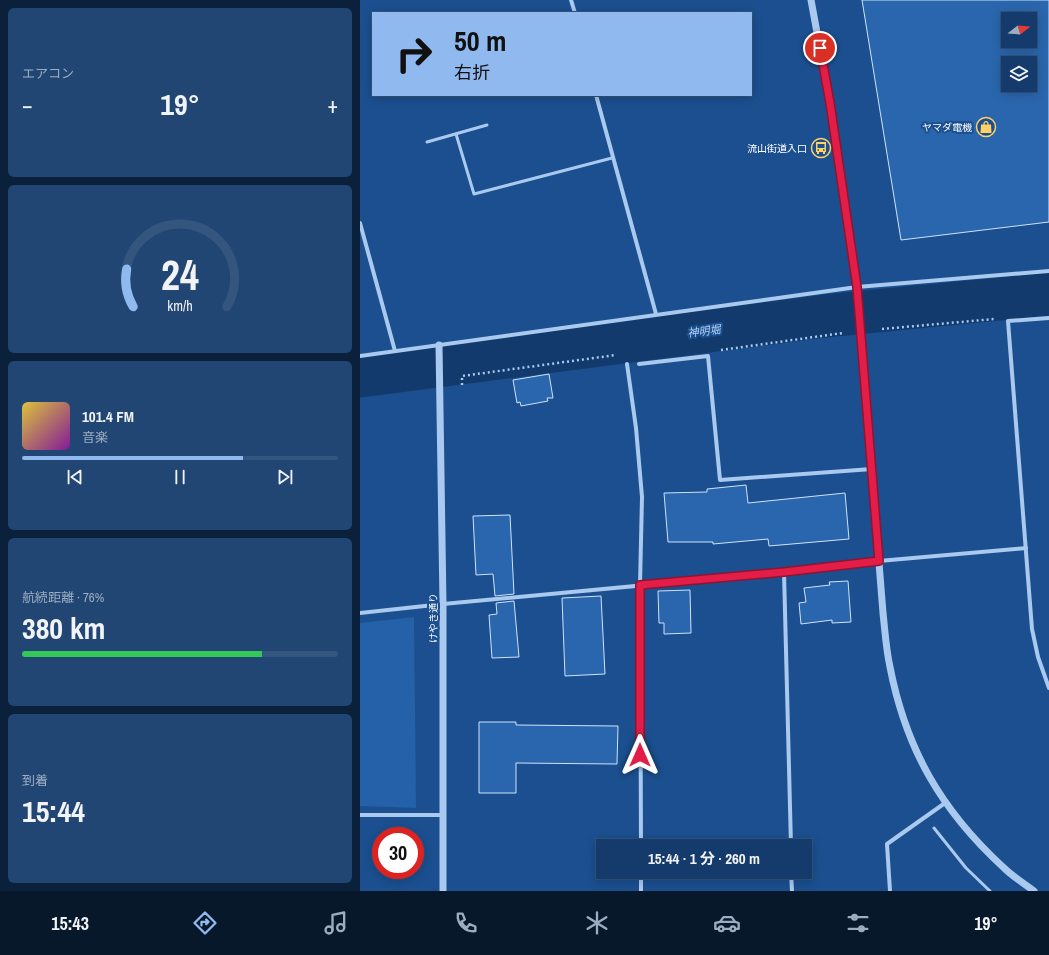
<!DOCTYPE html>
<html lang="ja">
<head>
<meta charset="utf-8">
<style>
	:root { --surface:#143b6b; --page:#214673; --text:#f1f3f6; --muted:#9dadc1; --line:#33557e; --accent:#90b9f0 }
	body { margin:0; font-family:"Archivo Narrow","Noto Sans JP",sans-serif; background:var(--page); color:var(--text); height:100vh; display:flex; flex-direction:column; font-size:15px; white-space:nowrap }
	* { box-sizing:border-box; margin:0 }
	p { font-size:13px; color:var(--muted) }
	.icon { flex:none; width:22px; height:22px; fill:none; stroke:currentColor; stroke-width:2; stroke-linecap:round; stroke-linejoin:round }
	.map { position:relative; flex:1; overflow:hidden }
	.drawer { display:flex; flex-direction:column; gap:8px; padding:8px; background:#0b203b; width:360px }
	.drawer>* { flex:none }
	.hud { position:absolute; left:12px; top:12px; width:380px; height:84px; border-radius:0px; box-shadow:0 2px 10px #0003,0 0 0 1px var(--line); background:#90b9f0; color:#111; overflow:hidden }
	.needle { width:26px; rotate:73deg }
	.controls { position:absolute; left:641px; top:12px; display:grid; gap:8px }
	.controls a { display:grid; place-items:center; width:36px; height:36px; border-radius:0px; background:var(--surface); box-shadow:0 2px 10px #0003,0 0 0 1px var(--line); font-size:20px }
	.speed { position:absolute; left:12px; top:827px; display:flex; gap:8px; font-size:20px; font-weight:700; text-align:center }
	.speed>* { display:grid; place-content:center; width:52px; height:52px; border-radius:50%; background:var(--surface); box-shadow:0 2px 10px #0003,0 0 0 1px var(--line); line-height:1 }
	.speed .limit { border:6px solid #d22; background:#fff; color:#111 }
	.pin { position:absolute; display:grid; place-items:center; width:34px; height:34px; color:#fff; margin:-17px; border:2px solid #fff; border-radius:50%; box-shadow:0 1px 4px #0007 }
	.me { position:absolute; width:44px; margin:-22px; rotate:0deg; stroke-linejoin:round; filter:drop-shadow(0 0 3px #0008) }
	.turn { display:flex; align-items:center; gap:14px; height:84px; padding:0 16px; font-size:18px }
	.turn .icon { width:52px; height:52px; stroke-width:2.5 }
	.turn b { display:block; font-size:28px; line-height:34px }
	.big { font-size:30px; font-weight:700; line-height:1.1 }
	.drawer .widget { flex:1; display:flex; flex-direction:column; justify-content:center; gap:6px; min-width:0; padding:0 14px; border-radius:6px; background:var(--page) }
	.drawer .dial { align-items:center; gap:0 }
	.dial svg { height:104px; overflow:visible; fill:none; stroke:var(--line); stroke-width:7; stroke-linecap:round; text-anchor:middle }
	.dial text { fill:var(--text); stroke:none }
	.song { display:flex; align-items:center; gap:12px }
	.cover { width:48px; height:48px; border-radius:6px; background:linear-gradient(135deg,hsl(50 70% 55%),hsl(290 70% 35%)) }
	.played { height:4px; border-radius:2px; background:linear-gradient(90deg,var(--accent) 70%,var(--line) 70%) }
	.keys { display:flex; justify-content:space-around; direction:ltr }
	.heat { display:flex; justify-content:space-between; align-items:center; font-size:22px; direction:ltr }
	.charge { height:6px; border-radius:3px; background:linear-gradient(90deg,#34c759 76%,var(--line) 0) }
	.trip { position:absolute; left:236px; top:839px; width:216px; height:40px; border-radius:0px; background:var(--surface); box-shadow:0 2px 10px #0003,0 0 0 1px var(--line); font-weight:700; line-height:40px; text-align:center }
	.tabs { display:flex; height:64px; justify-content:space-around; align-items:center; background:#08182b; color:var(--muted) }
	.tabs .icon { width:28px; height:28px }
	.tabs .current { color:var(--accent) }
	.tabs b { font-size:18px; color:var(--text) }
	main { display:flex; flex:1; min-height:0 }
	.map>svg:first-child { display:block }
	.green { fill:#2461a8 }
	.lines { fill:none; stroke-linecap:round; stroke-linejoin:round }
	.river { stroke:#123a6d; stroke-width:43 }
	.building { fill:#2a66ad; stroke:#cfe3fa; fill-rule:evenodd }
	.path { stroke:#a9c9ee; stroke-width:2.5; stroke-dasharray:2 3; stroke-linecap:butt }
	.service { stroke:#a9c9ee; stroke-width:3 }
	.minor { stroke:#a9c9ee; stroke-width:4 }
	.tertiary { stroke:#a9c9ee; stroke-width:7 }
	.route-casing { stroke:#92132f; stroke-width:10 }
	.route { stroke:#e11d48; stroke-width:7 }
	.labels { text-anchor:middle; stroke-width:4; stroke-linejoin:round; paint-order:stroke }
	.poi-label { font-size:10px; fill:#fff; stroke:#1b4f8f; text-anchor:end }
	.street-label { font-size:10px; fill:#fff; stroke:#1b4f8f }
	.water-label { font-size:11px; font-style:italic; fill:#b5d3f5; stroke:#1b4f8f }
</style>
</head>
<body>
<main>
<section class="drawer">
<div class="widget"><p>エアコン</p>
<div class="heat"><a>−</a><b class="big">19°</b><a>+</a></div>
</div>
<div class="widget dial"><svg viewBox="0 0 100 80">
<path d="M14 69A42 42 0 1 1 86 69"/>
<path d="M14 69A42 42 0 0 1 9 40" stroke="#90b9f0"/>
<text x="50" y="56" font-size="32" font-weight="700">24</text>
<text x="50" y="72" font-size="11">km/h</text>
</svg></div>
<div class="widget">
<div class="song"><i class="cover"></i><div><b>101.4 FM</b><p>音楽</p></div></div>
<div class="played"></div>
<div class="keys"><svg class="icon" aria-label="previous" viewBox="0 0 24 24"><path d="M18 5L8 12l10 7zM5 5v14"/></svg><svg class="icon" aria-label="pause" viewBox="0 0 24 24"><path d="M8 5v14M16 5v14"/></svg><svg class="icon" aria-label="next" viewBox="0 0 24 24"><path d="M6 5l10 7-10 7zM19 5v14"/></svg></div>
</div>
<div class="widget"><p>航続距離 · 76%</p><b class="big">380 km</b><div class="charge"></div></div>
<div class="widget"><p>到着</p><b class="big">15:44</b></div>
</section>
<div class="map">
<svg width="689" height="891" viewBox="0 0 689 891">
	<rect width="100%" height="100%" fill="#1b4f8f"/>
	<!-- green -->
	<path class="green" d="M54,617l2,191 -56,-2v-183z"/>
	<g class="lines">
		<!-- river -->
		<path class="river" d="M0,376l465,-60 224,-22"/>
	</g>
	<!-- building -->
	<g class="building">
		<path d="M502,0h187v222l-148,18zM648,19h22v22h-22zM648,63h22v22h-22z"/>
		<path d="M189,374l4,24h-6l1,3 -27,5 -1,-4 -3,1 -4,-23z"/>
		<path d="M386,485l2,18 97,-10 4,46 -80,7 -1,-7 -55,5v-2h-45l-4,-49 43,-1v-3z"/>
		<path d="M150,515l4,79 -19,2 -2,-22 -17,1 -3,-59z"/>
		<path d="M488,581l3,41 -19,1v-3l-31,4 -2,-21 7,-1 -2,-14 26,-3 -1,-3z"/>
		<path d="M330,590l1,43 -27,1v-11h-5l-1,-32z"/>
		<path d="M241,596l4,78 -40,2 -3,-78z"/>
		<path d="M154,601l5,56 -27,1 -3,-43 8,-1 -1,-11z"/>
		<path d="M119,722h37v3l102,1 -1,38 -101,-1v30h-37z"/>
	</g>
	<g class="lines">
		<!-- path -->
		<g class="path">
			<path d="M522,329l112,-10"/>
			<path d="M361,350l122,-17"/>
			<path d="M102,385v-9l154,-21"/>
		</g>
		<!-- service -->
		<g class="service">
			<path d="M96,134l18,60 138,-36"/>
			<path d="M67,142l60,-17"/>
			<path d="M574,828l32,40 24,23"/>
		</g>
		<!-- minor -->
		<g class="minor">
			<path d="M211,0l4,13"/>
			<path d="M236,95l60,219"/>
			<path d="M0,223l35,128"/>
			<path d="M689,318l-41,3 24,308 6,28 11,31"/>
			<path d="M0,356l497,-69 192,-16"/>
			<path d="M267,364l9,64 6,69 -2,88 1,261"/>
			<path d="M279,364l69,-8 12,124 152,-11"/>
			<path d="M424,572l7,274"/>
			<path d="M0,613l83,-9 341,-32 95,-11 147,-13"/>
			<path d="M0,815h83"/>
			<path d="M281,872v19"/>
			<path d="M431,872l1,19"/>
			<path d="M530,891l-3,-47 58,-41"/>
		</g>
		<!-- tertiary -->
		<g class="tertiary">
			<path d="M451,0l19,103 27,184 26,326c2,18 3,36 7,54 16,82 51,143 113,200 9,9 20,16 31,24"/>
			<path d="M79,345l4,259v287"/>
		</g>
	</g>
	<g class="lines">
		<defs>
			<path id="route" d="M280,755v-170l144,-13 95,-11 -22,-274 -27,-184 -10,-55"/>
		</defs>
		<!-- route casing -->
		<use href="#route" class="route-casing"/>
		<!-- route -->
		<use href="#route" class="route"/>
	</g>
	<!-- icons -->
	<defs>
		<symbol id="shop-ring" viewBox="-11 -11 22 22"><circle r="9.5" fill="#1b4f8f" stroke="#ffd166" stroke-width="1.5"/><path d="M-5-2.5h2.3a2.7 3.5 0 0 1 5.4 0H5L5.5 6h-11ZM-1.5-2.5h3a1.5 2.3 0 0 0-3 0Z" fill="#ffd166"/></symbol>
		<symbol id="bus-ring" viewBox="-11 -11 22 22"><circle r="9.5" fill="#1b4f8f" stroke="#ffd166" stroke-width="1.5"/><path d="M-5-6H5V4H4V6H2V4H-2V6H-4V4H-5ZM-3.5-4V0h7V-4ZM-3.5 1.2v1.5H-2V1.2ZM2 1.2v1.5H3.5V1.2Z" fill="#ffd166"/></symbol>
	</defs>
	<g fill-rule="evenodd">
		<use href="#shop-ring" x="615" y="116" width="22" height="22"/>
		<use href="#bus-ring" x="450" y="137" width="22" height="22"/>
	</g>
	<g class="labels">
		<!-- poi labels -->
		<g class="poi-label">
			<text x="612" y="131">ヤマダ電機</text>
			<text x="447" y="152">流山街道入口</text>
		</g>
		<!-- street labels -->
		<g class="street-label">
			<text transform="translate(73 618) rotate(-90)" y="4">けやき通り</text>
		</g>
		<!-- water labels -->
		<g class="water-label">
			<text transform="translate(344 331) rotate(-7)" y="4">神明堀</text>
		</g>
	</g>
</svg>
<div class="controls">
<a><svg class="needle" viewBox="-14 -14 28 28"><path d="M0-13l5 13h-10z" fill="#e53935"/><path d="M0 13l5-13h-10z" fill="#9dadc1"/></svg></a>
<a><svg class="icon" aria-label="layers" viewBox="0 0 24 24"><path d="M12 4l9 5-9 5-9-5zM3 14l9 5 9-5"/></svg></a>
</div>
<div class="speed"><div class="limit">30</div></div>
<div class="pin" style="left:460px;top:48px;background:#d93025"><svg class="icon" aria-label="arrive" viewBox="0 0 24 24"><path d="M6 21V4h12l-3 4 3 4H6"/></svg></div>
<svg class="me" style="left:280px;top:755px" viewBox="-20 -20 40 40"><path d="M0-17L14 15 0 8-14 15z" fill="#e11d48" stroke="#fff" stroke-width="4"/></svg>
<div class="trip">15:44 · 1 分 · 260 m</div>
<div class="hud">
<div class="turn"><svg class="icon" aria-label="right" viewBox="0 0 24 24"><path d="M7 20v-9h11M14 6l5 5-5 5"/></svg><div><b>50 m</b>右折</div></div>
</div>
</div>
</main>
<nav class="tabs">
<b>15:43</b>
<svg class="icon current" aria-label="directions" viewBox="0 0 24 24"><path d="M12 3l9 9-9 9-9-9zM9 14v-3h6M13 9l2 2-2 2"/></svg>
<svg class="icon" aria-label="music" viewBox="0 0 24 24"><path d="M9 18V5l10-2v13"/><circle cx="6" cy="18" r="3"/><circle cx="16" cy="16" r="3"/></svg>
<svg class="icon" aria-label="phone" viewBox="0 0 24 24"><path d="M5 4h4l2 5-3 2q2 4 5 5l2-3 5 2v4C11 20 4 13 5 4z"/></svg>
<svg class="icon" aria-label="climate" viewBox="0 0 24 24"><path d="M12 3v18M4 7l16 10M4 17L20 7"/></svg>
<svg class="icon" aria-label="car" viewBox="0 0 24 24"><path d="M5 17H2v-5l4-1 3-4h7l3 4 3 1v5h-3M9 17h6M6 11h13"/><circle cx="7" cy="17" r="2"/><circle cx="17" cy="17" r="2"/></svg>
<svg class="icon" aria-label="filters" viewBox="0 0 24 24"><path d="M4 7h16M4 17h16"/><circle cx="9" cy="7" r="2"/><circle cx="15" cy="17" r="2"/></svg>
<b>19°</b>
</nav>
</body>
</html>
